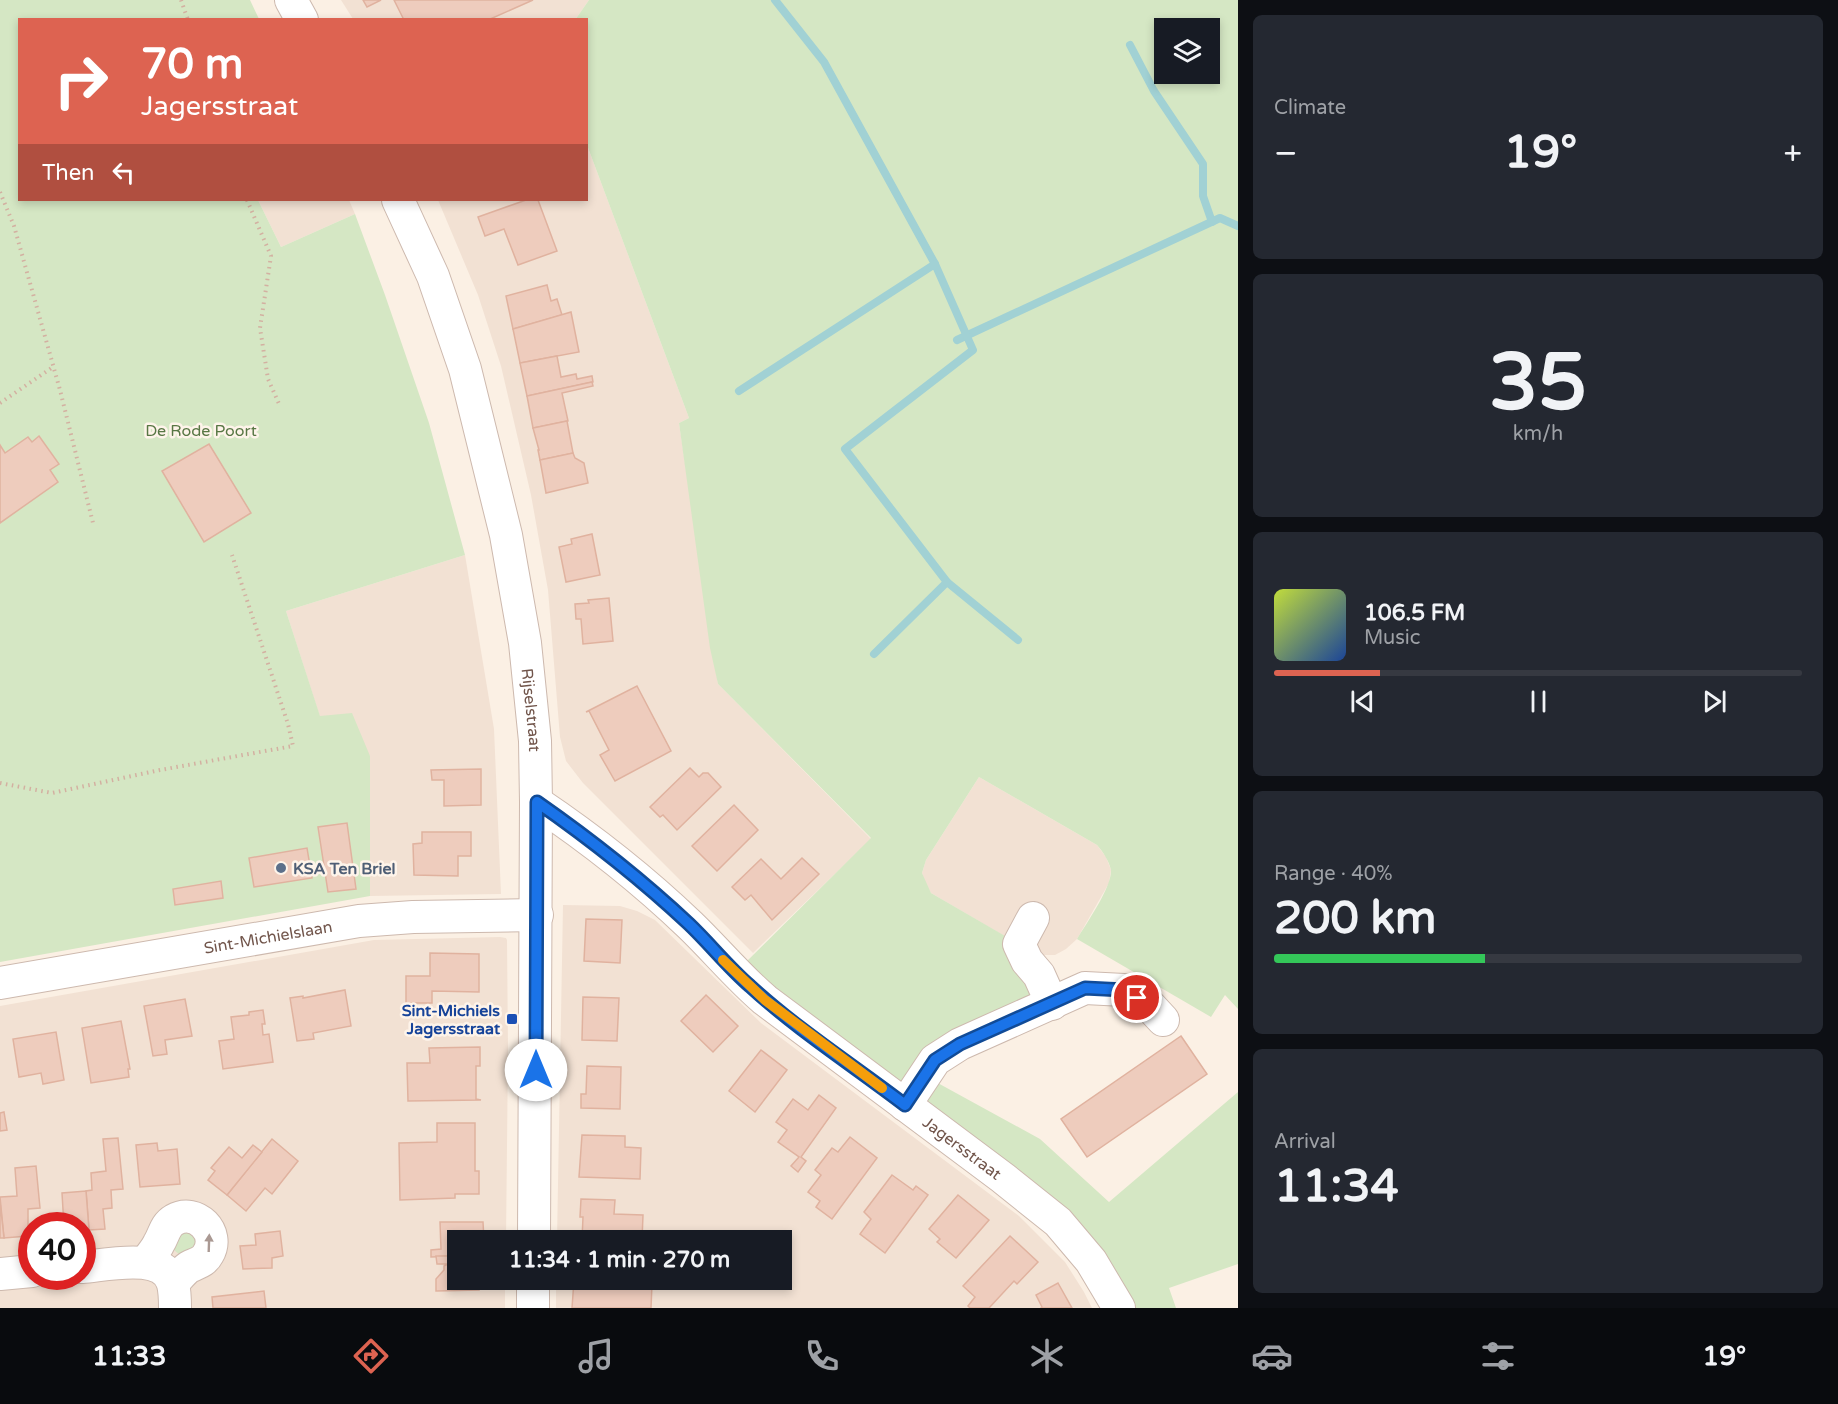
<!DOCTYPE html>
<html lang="en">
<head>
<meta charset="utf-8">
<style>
	:root { --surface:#171b24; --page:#242831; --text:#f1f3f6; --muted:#9ea1a6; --line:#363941; --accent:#dd6351 }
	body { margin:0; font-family:"Varela Round",sans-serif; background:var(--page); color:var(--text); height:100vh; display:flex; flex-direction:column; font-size:22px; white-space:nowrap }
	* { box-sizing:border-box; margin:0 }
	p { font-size:20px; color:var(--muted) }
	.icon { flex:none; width:33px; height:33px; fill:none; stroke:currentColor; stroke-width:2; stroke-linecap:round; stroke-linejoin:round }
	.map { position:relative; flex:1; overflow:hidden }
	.details { display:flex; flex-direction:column; gap:15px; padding:15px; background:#0d0f14; width:600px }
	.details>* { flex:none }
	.top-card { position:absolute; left:18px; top:18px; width:570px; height:183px; border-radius:0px; box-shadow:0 3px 9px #0003; background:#dd6351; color:#fff; overflow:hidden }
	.buttons { position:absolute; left:1154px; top:18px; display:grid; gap:12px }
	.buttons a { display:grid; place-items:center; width:66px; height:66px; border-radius:0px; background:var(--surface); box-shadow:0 3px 9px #0003; font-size:30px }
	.speed { position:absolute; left:18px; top:1212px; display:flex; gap:12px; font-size:30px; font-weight:700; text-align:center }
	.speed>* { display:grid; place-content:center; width:78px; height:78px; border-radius:50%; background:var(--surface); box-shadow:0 3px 9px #0003; line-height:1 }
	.speed .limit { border:9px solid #d22; background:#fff; color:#111 }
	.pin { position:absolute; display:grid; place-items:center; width:51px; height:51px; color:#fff; margin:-26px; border:3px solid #fff; border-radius:50%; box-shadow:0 2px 6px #0007 }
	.me { position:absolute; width:66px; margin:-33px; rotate:0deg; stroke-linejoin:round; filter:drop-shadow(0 0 4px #0008) }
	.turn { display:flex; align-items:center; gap:21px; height:126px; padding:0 24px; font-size:27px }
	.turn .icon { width:78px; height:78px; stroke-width:2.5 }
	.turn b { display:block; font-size:42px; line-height:51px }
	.then { display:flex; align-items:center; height:57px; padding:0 24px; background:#0003; gap:12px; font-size:22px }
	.big { font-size:45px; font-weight:700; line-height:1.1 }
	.details .widget { flex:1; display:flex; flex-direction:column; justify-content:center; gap:9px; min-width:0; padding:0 21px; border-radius:9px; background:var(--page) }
	.details .dial { align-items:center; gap:0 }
	.dial b { font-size:78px; line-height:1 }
	.song { display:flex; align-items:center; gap:18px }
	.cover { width:72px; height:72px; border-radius:9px; background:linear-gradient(135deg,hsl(70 70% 55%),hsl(220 70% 35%)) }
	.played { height:6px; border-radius:3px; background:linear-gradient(90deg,var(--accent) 20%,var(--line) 20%) }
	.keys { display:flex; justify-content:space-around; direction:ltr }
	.heat { display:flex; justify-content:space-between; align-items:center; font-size:33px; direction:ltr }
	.charge { height:9px; border-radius:4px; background:linear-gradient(90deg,#34c759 40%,var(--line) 0) }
	.trip { position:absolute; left:447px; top:1230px; width:345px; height:60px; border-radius:0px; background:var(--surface); box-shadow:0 3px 9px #0003; font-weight:700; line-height:60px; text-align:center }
	.dock { display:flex; height:96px; justify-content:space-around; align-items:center; background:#090b0e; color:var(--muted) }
	.dock .icon { width:42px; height:42px }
	.dock .current { color:var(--accent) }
	.dock b { font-size:27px; color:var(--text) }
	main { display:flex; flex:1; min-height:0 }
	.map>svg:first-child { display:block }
	.residential { fill:#f2e1d3; fill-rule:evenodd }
	.green { fill:#d5e7c4; fill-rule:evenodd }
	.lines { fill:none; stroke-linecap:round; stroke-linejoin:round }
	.stream { stroke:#a1d1d4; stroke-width:8 }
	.building { fill:#eeccbd; stroke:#e0b29f; stroke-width:1.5 }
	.minor-casing { stroke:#cdb9ae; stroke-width:34 }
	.path { stroke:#d3b0a1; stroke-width:4; stroke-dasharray:1.5 4.5; stroke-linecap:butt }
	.minor { stroke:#fff; stroke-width:32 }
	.oneway { fill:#aa9993 }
	.route-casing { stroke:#114b97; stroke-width:15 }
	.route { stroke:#1a73e8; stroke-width:10 }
	.slow { stroke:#f59e0b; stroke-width:10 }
	.service-dot { fill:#5c6f8a; stroke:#fef4ea; stroke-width:2 }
	.transit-dot { fill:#1a4fb4; stroke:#fef4ea; stroke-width:2 }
	.labels { text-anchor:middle; stroke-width:5; stroke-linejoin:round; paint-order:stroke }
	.park-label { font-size:16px; fill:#587744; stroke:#fef4ea }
	.street-label { font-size:16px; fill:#71554b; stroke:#fef4ea }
	.service-label { font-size:16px; font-weight:bold; fill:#4e5e75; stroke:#fef4ea; text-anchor:start }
	.transit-label { font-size:16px; font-weight:bold; fill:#164399; stroke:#fef4ea; text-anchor:end }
</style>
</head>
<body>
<main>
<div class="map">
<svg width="1238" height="1308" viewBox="0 0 1238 1308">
	<rect width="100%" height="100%" fill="#fbf0e4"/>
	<!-- residential -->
	<g class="residential">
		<path d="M341,0h248l-14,20 -222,-1z"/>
		<path d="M587,145l102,273 -10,5 39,261 153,155 -118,114 -170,-170 -17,-22 -6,-24 -12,-147 -17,-95 -30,-129 -23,-71 -40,-95h148z"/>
		<path d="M258,200h91l6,14 -74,33z"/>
		<path d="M465,555l29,174 7,165 -131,2v-140l-50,-39 -34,-106z"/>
		<path d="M979,777l118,68 9,12 5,13 -2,13 -32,56 -11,10 -11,6h-13l-12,-4 -99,-58 -6,-11 -3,-9 4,-13z"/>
		<path d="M563,905l57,1 17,5 18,9 106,103 258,193 46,46 19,30 8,16h-536v-28h226v-40h-225z"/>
		<path d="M500,937l6,1 1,2 1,110 -2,190h-48v40h47v28h-505v-302l374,-66zM32,1226h50v50h-50z"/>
	</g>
	<!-- green -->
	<g class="green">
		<path d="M0,0h250l9,19 -239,1v180h238l23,47 74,-33 30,81 44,128 36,132 -179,56 34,105 32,-3 18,43v140l-370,66z"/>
		<path d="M589,0h649v1009l-13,-14 -14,22 -134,-78c9,-15 35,-52 34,-69 -2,-9 -8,-18 -14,-25l-118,-68 -53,83 -4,13 9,20 88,51 33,60 -127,72 115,63 69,63 129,-110v172l-69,24 7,20h-41l-26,-47 -27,-36 -37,-31 -302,-229 128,-127 -153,-154 -8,-36 -31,-225 10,-5 -102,-273 -1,-125h-11zM1164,28h45v46h-45z"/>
		<path d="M187,1226l15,19 -21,11 -7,-6 -3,-12z"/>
	</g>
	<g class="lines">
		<!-- stream -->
		<g class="stream">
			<path d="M775,0l49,62 111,202"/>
			<path d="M1130,45l24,46 49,73v32l9,26"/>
			<path d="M957,340l263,-122 18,8"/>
			<path d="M739,391l196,-127 38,86 -128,99 102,133 -73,72"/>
			<path d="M947,582l71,58"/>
		</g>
	</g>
	<!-- building -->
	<g class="building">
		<path d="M363,0h18l-14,7z"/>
		<path d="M394,0h139l-45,20h-84z"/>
		<path d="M526,200h12l19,51 -39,14 -14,-36 -19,7 -7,-19z"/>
		<path d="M547,285l4,16 6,-2 5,16 -49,14 -7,-33z"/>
		<path d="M571,312l8,40 -59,11 -7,-34z"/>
		<path d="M557,356l4,21 15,-3 1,5 15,-3 1,6 -66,14 -7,-33z"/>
		<path d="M592,382l1,4 -31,7 6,28 -35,7 -6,-32z"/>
		<path d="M567,421l6,32 -33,7 -2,-10h1l-6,-22z"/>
		<path d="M39,436l20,28 -9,6 8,12 -58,41v-78l5,8 23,-16 4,5z"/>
		<path d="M209,444l42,69 -47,29 -42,-71z"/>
		<path d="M573,453l2,5 9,5 4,20 -42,10 -6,-33z"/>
		<path d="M592,534l8,41 -34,7 -7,-35 13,-3 -1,-5z"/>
		<path d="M609,598l4,43 -30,3 -2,-25h-5l-1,-15 14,-1 -1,-3z"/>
		<path d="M637,686l34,65 -56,30 -15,-26 9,-5 -20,-39 -3,1z"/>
		<path d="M690,768l9,9 4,-4h5l13,14 -44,43 -14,-15 -3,2 -10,-10z"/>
		<path d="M481,769v36l-37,1v-26h-12l-1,-10z"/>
		<path d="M734,805l24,25 -41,41 -25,-25z"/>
		<path d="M347,823l9,66 -28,3 -10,-65z"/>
		<path d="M422,832h49v24h-13v20l-44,-1 -1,-31 9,-1z"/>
		<path d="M307,848l5,30 -58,9 -5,-29z"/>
		<path d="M802,858l17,16 -47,46 -21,-25 -6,5 -13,-13 29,-28 20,20z"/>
		<path d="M221,881l2,17 -48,7 -2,-16z"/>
		<path d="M586,919l36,1 -2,43 -36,-2z"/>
		<path d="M430,953l49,1v38l-47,-1v12h-26v-27h24z"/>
		<path d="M345,990l6,36 -38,7 1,6 -17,2 -7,-43 13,-2v2z"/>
		<path d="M706,995l32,31 -25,26 -32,-31z"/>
		<path d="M583,997l36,1 -2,43 -35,-1z"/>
		<path d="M185,999l7,37 -27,4 2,14 -14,2 -9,-50z"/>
		<path d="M263,1010l2,14h-3l1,11 6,-1 4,28 -50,7 -4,-28 15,-2 -3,-22 18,-2v-3z"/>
		<path d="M121,1021l9,48h-2l1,8 -38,6 -9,-55z"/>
		<path d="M56,1032l8,48 -21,4 -2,-11 -22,4 -6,-38z"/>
		<path d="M1181,1036l26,38 -120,83 -26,-38z"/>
		<path d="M480,1047v19h-4v33l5,1 -73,1 -1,-38h23l-1,-15z"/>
		<path d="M761,1050l26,20 -32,42 -26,-21z"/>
		<path d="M587,1066l34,1 -1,42 -39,-1v-14h5z"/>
		<path d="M819,1095l17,13 -35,49 5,4 -8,11 -7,-6 8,-9 -21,-15 9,-12 -11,-8 17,-23 15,11z"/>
		<path d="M4,1112l3,18 -7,1v-18z"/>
		<path d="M437,1123h38v48h4v23h-24v4l-55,2 -1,-57 38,-1z"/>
		<path d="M582,1135l43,1v11l16,1 -1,31 -61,-2z"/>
		<path d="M850,1137l27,21 -45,61 -16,-12 4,-6 -12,-9 13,-17 -6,-5 17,-22 6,4z"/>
		<path d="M118,1138l5,51 -12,1 1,18 -9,1 2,20 -16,1 -3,-39 6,-1 -1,-17 15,-2 -3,-32z"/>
		<path d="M272,1139l26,22 -26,33 -7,-6 -19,23 -19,-16z"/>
		<path d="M157,1143l1,8 19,-2 3,35 -40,3 -4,-42z"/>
		<path d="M253,1145l9,7 -35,43 -19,-15 7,-9 -4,-3 18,-21 13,11z"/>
		<path d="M36,1166l4,42 -12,1v27l-24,2 -4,-41 17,-1 -2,-28z"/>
		<path d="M892,1175l21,15 3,-4 12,9 -43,58 -25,-19 11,-15 -7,-7z"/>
		<path d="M86,1191l3,39 -7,1v-5h-18l-2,-33z"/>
		<path d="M958,1195l31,25 -33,38 -19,-16 3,-3 -11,-10z"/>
		<path d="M581,1199l34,1 -1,14 29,1 -1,25h-60l1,-23h-3z"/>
		<path d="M0,1202l4,36h-4z"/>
		<path d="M440,1222h43l1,18h-26v16l-27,1v-7l10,-1z"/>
		<path d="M280,1231l3,25 -11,2v10l-29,1 -3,-23 16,-1 -1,-11z"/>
		<path d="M1010,1236l28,26 -21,22 -3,-3 -25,27h-19l-2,-2 7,-9 -12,-11z"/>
		<path d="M436,1256h22v24h21v10l-43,1v-12l8,-9v-4l4,-2h-11z"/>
		<path d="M574,1280h73v4h5l-1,24h-79z"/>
		<path d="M1058,1283l14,25h-31l1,-1 -6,-12z"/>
		<path d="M264,1291l2,17h-53l-1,-11z"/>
	</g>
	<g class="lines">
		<defs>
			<g id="minor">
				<path d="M291,0l11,20"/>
				<path id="s1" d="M398,200l35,76 32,93 41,166 19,108 10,98 1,61 -2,438"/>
				<path id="s2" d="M536,802c55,37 107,78 154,123 26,25 48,52 75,75l238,178 55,44 33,39 28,47"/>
				<path d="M1033,918l-14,26 8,17 12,14 13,29"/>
				<path id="s3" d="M0,983l359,-62 54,-4 124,-2"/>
				<path d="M905,1105l30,-45 25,-16 125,-56 39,2 26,16 13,14"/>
				<path d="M146,1262c4,-6 10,-12 13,-19 5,-8 6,-18 15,-23 22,-13 47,13 34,34 -4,8 -11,9 -19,13 -6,4 -11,11 -16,16"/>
				<path d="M82,1267c26,-2 83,-16 91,17 2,8 2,16 2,24"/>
				<path d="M0,1274l32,-3"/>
				<path d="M533,1308v-28"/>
			</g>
		</defs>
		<!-- minor casing -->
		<use href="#minor" class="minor-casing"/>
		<!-- path -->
		<g class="path">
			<path d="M181,0l7,20"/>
			<path d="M0,192l14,34 46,164 33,133"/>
			<path d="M247,200l24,56 -11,72 8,51 12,27"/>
			<path d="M0,403l53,-36"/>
			<path d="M0,783l52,10 108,-23 133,-24 -5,-22 -56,-169"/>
		</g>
		<!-- minor -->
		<use href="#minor" class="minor"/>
	</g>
	<!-- one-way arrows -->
	<defs><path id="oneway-solid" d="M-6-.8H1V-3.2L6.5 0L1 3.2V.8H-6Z" transform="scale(1.5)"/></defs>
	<use class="oneway" href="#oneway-solid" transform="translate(209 1243) rotate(-88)"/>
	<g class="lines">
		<defs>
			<path id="route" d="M536,1070l1,-268c53,37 105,78 152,122 21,20 39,43 61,62 48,44 104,80 155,119l30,-45 25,-16 125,-56 39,2 13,8"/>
		</defs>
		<!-- route casing -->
		<use href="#route" class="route-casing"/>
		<!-- route -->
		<use href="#route" class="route"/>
		<!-- slow -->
		<path class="slow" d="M723,960l42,40 117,88"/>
	</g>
	<!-- markers -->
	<circle class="service-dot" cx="281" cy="868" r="6"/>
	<rect class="transit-dot" x="506" y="1013" width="12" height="12" rx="3"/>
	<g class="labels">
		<!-- park labels -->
		<g class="park-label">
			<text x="201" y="436">De Rode Poort</text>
		</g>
		<!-- street labels -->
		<g class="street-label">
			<text dy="6" stroke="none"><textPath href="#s1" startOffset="530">Rijselstraat</textPath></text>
			<text dy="6" stroke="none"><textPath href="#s3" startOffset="272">Sint-Michielslaan</textPath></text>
			<text dy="6" stroke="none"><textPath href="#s2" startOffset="550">Jagersstraat</textPath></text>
		</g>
		<!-- service labels -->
		<g class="service-label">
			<text x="293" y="874">KSA Ten Briel</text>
		</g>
		<!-- transit labels -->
		<g class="transit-label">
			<text x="500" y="1016">Sint-Michiels<tspan x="500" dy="18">Jagersstraat</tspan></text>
		</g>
	</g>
</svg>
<div class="buttons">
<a><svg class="icon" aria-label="layers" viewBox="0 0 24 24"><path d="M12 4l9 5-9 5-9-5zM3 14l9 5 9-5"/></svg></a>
</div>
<div class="speed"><div class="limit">40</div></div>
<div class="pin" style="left:1137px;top:998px;background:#d93025"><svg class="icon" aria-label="arrive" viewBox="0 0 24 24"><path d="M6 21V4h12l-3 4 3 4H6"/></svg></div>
<svg class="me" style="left:536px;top:1070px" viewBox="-20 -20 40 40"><circle r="19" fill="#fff"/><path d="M0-13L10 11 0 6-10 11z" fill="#1a73e8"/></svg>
<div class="trip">11:34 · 1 min · 270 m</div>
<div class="top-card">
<div class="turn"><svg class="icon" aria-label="right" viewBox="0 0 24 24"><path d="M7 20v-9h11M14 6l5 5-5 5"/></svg><div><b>70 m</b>Jagersstraat</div></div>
<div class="then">Then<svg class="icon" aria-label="left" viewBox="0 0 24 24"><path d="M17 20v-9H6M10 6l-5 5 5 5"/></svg></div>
</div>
</div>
<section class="details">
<div class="widget"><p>Climate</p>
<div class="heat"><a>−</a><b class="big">19°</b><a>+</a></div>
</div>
<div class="widget dial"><b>35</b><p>km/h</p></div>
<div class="widget">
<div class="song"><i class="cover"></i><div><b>106.5 FM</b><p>Music</p></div></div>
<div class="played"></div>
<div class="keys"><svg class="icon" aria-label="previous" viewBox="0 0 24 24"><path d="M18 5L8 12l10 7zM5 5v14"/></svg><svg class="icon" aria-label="pause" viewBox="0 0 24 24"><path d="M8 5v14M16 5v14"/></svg><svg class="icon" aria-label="next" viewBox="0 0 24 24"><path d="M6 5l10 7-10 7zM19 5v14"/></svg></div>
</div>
<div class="widget"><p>Range · 40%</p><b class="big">200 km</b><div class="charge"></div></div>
<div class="widget"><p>Arrival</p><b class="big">11:34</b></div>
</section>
</main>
<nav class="dock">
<b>11:33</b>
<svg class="icon current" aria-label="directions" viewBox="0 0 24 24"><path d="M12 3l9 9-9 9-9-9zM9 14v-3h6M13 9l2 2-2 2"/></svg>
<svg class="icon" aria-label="music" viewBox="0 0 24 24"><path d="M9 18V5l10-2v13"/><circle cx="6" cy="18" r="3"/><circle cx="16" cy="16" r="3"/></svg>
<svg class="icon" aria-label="phone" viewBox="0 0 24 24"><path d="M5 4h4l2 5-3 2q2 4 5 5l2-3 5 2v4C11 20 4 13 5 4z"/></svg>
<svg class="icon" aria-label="climate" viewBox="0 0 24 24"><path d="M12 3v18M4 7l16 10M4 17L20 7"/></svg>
<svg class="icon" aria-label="car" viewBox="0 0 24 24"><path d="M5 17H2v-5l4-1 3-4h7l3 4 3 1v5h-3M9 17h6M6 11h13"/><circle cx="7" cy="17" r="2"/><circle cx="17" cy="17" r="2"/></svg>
<svg class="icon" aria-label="filters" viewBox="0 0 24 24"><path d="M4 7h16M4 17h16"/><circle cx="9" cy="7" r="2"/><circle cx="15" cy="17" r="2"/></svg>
<b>19°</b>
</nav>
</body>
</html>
